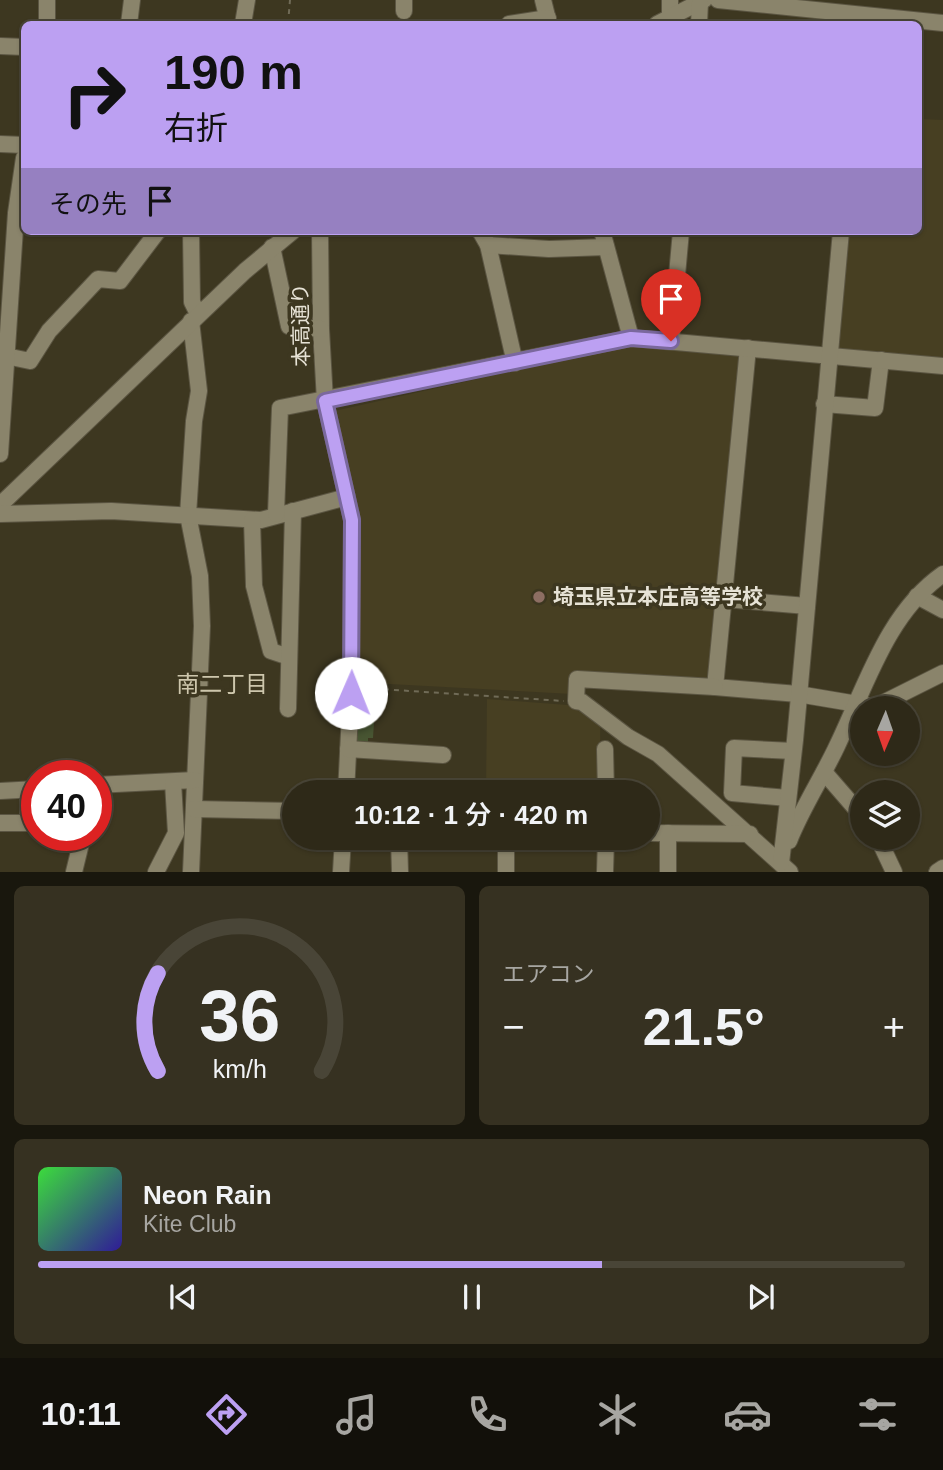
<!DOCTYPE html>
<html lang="ja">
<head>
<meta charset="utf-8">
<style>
	:root { --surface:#2e2918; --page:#363121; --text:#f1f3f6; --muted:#a7a6a2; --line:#494537; --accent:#bca0f2 }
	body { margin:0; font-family:Helvetica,"Noto Sans JP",sans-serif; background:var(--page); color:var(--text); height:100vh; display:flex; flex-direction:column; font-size:26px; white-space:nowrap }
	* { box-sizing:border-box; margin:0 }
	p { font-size:23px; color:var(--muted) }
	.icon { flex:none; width:38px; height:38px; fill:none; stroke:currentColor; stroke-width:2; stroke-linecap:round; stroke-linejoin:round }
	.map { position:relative; height:872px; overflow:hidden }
	.details { display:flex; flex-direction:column; gap:14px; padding:14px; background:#19170d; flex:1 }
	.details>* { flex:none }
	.top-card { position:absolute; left:21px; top:21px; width:901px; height:214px; border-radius:10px; box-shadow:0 2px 5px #0004,0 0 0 2px var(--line); background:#bca0f2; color:#111; overflow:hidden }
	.needle { width:46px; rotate:182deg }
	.buttons { position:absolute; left:850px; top:696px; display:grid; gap:14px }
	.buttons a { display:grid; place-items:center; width:70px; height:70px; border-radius:50%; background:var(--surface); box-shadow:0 2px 5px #0004,0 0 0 2px var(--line); font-size:35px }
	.speed { position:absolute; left:21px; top:760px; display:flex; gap:14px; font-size:35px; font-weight:700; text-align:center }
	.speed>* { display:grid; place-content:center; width:91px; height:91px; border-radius:50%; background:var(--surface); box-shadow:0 2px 5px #0004,0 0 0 2px var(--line); line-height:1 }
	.speed .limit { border:10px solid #d22; background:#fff; color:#111 }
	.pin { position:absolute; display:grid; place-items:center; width:60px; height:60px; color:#fff; margin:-72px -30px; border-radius:50% 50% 50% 0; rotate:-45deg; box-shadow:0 0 7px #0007 }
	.pin .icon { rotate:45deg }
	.me { position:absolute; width:77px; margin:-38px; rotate:1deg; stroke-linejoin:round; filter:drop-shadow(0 0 5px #0008) }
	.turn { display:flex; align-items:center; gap:24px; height:147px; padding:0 28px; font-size:32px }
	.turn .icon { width:91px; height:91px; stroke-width:2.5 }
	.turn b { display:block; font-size:49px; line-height:60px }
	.then { display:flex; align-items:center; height:66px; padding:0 28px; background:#0003; gap:14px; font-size:26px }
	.big { font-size:52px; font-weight:600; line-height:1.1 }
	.details .widget { flex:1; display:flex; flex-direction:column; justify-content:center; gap:10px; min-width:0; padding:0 24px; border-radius:10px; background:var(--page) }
	.details .dial { align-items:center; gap:0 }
	.dial svg { height:182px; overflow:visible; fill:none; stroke:var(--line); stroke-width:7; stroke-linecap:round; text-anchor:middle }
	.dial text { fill:var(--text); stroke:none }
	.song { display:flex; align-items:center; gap:21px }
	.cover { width:84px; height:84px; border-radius:10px; background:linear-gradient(135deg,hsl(120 70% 55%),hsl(250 70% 35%)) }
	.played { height:7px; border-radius:4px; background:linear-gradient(90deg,var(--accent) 65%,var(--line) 65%) }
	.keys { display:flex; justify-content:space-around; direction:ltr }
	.heat { display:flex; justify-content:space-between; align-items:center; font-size:38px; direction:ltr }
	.details .tiles { flex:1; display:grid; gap:14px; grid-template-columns:1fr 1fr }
	.widget:last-child { grid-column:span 2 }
	.trip { position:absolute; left:282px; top:780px; width:378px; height:70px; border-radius:35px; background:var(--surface); box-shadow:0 2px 5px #0004,0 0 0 2px var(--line); font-weight:600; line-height:70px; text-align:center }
	.tabs { display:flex; height:112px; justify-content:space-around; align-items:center; background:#12100a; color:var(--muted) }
	.tabs .icon { width:49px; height:49px }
	.tabs .selected { color:var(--accent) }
	.tabs b { font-size:32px; color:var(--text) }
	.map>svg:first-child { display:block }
	.built { fill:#473f22 }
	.green { fill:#485532 }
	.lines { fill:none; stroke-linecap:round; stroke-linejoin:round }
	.minor-casing { stroke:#5b5542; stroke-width:18 }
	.path { stroke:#706b57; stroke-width:2; stroke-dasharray:5 5; stroke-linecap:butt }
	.minor { stroke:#8a846b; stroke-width:16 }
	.route-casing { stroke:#7a689d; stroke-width:18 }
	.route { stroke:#bca0f2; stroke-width:12 }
	.education-dot { fill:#8d6e63; stroke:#3d3720; stroke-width:2.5 }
	.labels { text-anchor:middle; stroke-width:7; stroke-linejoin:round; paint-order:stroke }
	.street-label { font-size:21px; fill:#e7e3d6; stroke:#3d3720 }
	.poi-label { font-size:21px; font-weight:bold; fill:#e7e3d6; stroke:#3d3720; text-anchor:start }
	.neighbourhood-label { font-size:23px; fill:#cdc6ac; stroke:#3d3720 }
</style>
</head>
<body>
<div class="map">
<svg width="943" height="872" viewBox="0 0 943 872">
	<rect width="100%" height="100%" fill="#3d3720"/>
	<!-- built -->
	<g class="built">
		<path d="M919,119l24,1v242l-111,-10 11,-121h76z"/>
		<path d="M634,344l105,9 4,5 -31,323 -139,-5 -1,18 -201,-11 -15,-4 2,-160 -24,-108z"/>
		<path d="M487,699l94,7 19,14 1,73h-115z"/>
	</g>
	<!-- green -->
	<path class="green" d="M357,689l19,3 -3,46h-5v8l-14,-2z"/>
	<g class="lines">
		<defs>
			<g id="minor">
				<path d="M47,0v24"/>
				<path d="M404,0v11"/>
				<path d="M543,0l6,24"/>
				<path d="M718,0l225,23"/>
				<path d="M670,18v-18"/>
				<path d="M129,24l3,-24"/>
				<path d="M243,24l4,-24"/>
				<path d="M509,24l39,-6"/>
				<path d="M657,24l47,-24"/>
				<path d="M699,24l1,-22"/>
				<path d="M0,46l24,1"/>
				<path d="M0,144l24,1"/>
				<path d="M191,231l1,71 6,12"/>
				<path d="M320,231l1,98 4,72 27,119 -1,173 -5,100"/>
				<path d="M480,231l8,14 27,118"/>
				<path d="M602,231l29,107"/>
				<path d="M488,245l61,4 57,-2"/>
				<path d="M272,247l17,79 32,3"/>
				<path d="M191,321l8,70 -5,30 -6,94 12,61 2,50 -11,246"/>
				<path d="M671,341l10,-110"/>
				<path d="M748,348l-33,339 83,7 77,13 68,-34"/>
				<path d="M6,356l24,5 19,-30 49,-52 22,2 38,-50"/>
				<path d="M824,404l51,4 6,-48"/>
				<path d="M0,454l16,-241 8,-55"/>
				<path d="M0,505l245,-234 48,-40"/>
				<path d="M0,514l111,-3 150,9 86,-23"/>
				<path d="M276,514l4,-106 351,-70 312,28"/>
				<path d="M252,520l2,66 17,65 18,6"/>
				<path d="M917,596l26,14"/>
				<path d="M725,599l82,7"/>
				<path d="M715,687l-138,-8 -1,22 6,1 46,35 30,17 132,118"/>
				<path d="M288,709l5,-198"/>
				<path d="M348,749l95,6"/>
				<path d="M605,749l1,44"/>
				<path d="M824,772l39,45"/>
				<path d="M96,785l99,-5"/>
				<path d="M0,791l37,-2"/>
				<path d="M788,798l-56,-5 2,-45 59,3"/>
				<path d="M194,809l100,2"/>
				<path d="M0,823h28v-33"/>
				<path d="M648,833l102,1"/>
				<path d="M399,838l1,34"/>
				<path d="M506,838v34"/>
				<path d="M878,838l16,34"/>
				<path d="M789,841c13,-33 33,-63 48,-95 29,-60 50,-133 106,-172"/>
				<path d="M781,863l14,-123 46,-509"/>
				<path d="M74,872l9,-37"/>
				<path d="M156,872l20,-39 -3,-51"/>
				<path d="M341,872l2,-34"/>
				<path d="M605,872l1,-34"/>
				<path d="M668,872v-39"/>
				<path d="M937,872l6,-4"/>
			</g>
		</defs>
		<!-- minor casing -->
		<use href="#minor" class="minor-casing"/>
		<!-- path -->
		<g class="path">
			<path d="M288,24l2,-24"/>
			<path d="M364,688l200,13"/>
		</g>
		<!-- minor -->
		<use href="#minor" class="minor"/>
	</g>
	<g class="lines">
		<defs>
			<path id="route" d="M351,693l1,-173 -27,-119 306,-63 40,3"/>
		</defs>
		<!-- route casing -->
		<use href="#route" class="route-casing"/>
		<!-- route -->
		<use href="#route" class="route"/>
	</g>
	<!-- markers -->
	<circle class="education-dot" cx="539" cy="597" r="7"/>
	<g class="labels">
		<!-- street labels -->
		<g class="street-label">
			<text transform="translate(301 325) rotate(-91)" y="7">本高通り</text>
		</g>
		<!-- poi labels -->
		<g class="poi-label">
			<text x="553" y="604">埼玉県立本庄高等学校</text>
		</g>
		<!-- neighbourhood labels -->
		<g class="neighbourhood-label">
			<text x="222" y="692">南二丁目</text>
		</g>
	</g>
</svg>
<div class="buttons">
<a><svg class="needle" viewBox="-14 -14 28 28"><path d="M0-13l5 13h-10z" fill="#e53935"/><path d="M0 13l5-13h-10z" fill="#a7a6a2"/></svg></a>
<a><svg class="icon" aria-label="layers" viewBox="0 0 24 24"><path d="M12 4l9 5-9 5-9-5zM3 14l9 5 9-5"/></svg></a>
</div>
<div class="speed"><div class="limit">40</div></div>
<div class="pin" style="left:671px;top:341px;background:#d93025"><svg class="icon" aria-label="arrive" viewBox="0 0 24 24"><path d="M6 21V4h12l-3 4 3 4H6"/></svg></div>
<svg class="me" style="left:351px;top:693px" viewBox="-20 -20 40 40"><circle r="19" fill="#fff"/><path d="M0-13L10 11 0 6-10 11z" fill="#bca0f2"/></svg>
<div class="trip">10:12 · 1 分 · 420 m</div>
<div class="top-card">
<div class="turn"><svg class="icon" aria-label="right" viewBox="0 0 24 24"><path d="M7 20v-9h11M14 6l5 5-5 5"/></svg><div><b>190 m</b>右折</div></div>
<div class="then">その先<svg class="icon" aria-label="arrive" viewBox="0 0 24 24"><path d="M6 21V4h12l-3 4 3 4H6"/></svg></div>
</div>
</div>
<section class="details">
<div class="tiles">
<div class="widget dial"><svg viewBox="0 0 100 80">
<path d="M14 69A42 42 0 1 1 86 69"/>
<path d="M14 69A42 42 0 0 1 14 26" stroke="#bca0f2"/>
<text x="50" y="56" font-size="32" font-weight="700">36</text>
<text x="50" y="72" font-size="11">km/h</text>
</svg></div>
<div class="widget"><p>エアコン</p>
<div class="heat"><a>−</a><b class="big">21.5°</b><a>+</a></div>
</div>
<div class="widget">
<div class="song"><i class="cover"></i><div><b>Neon Rain</b><p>Kite Club</p></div></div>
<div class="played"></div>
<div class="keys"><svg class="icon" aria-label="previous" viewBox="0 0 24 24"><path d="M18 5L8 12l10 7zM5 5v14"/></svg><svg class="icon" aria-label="pause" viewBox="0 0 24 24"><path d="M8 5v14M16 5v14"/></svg><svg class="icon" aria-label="next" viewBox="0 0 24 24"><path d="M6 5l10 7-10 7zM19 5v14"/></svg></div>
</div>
</div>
</section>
<nav class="tabs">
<b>10:11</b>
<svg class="icon selected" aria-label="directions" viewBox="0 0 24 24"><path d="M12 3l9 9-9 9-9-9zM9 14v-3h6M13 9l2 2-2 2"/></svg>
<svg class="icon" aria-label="music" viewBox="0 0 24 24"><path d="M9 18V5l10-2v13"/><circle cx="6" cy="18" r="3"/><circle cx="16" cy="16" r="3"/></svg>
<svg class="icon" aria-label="phone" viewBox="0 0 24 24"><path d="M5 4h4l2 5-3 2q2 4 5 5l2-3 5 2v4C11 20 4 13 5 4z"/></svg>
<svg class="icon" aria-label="climate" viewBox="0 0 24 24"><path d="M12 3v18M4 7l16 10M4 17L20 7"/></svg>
<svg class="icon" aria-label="car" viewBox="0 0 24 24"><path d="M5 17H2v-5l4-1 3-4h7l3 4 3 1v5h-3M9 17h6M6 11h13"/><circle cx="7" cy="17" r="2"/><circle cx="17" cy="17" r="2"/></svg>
<svg class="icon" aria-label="filters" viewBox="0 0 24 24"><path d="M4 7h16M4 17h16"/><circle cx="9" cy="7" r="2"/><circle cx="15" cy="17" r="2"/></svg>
</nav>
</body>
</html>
